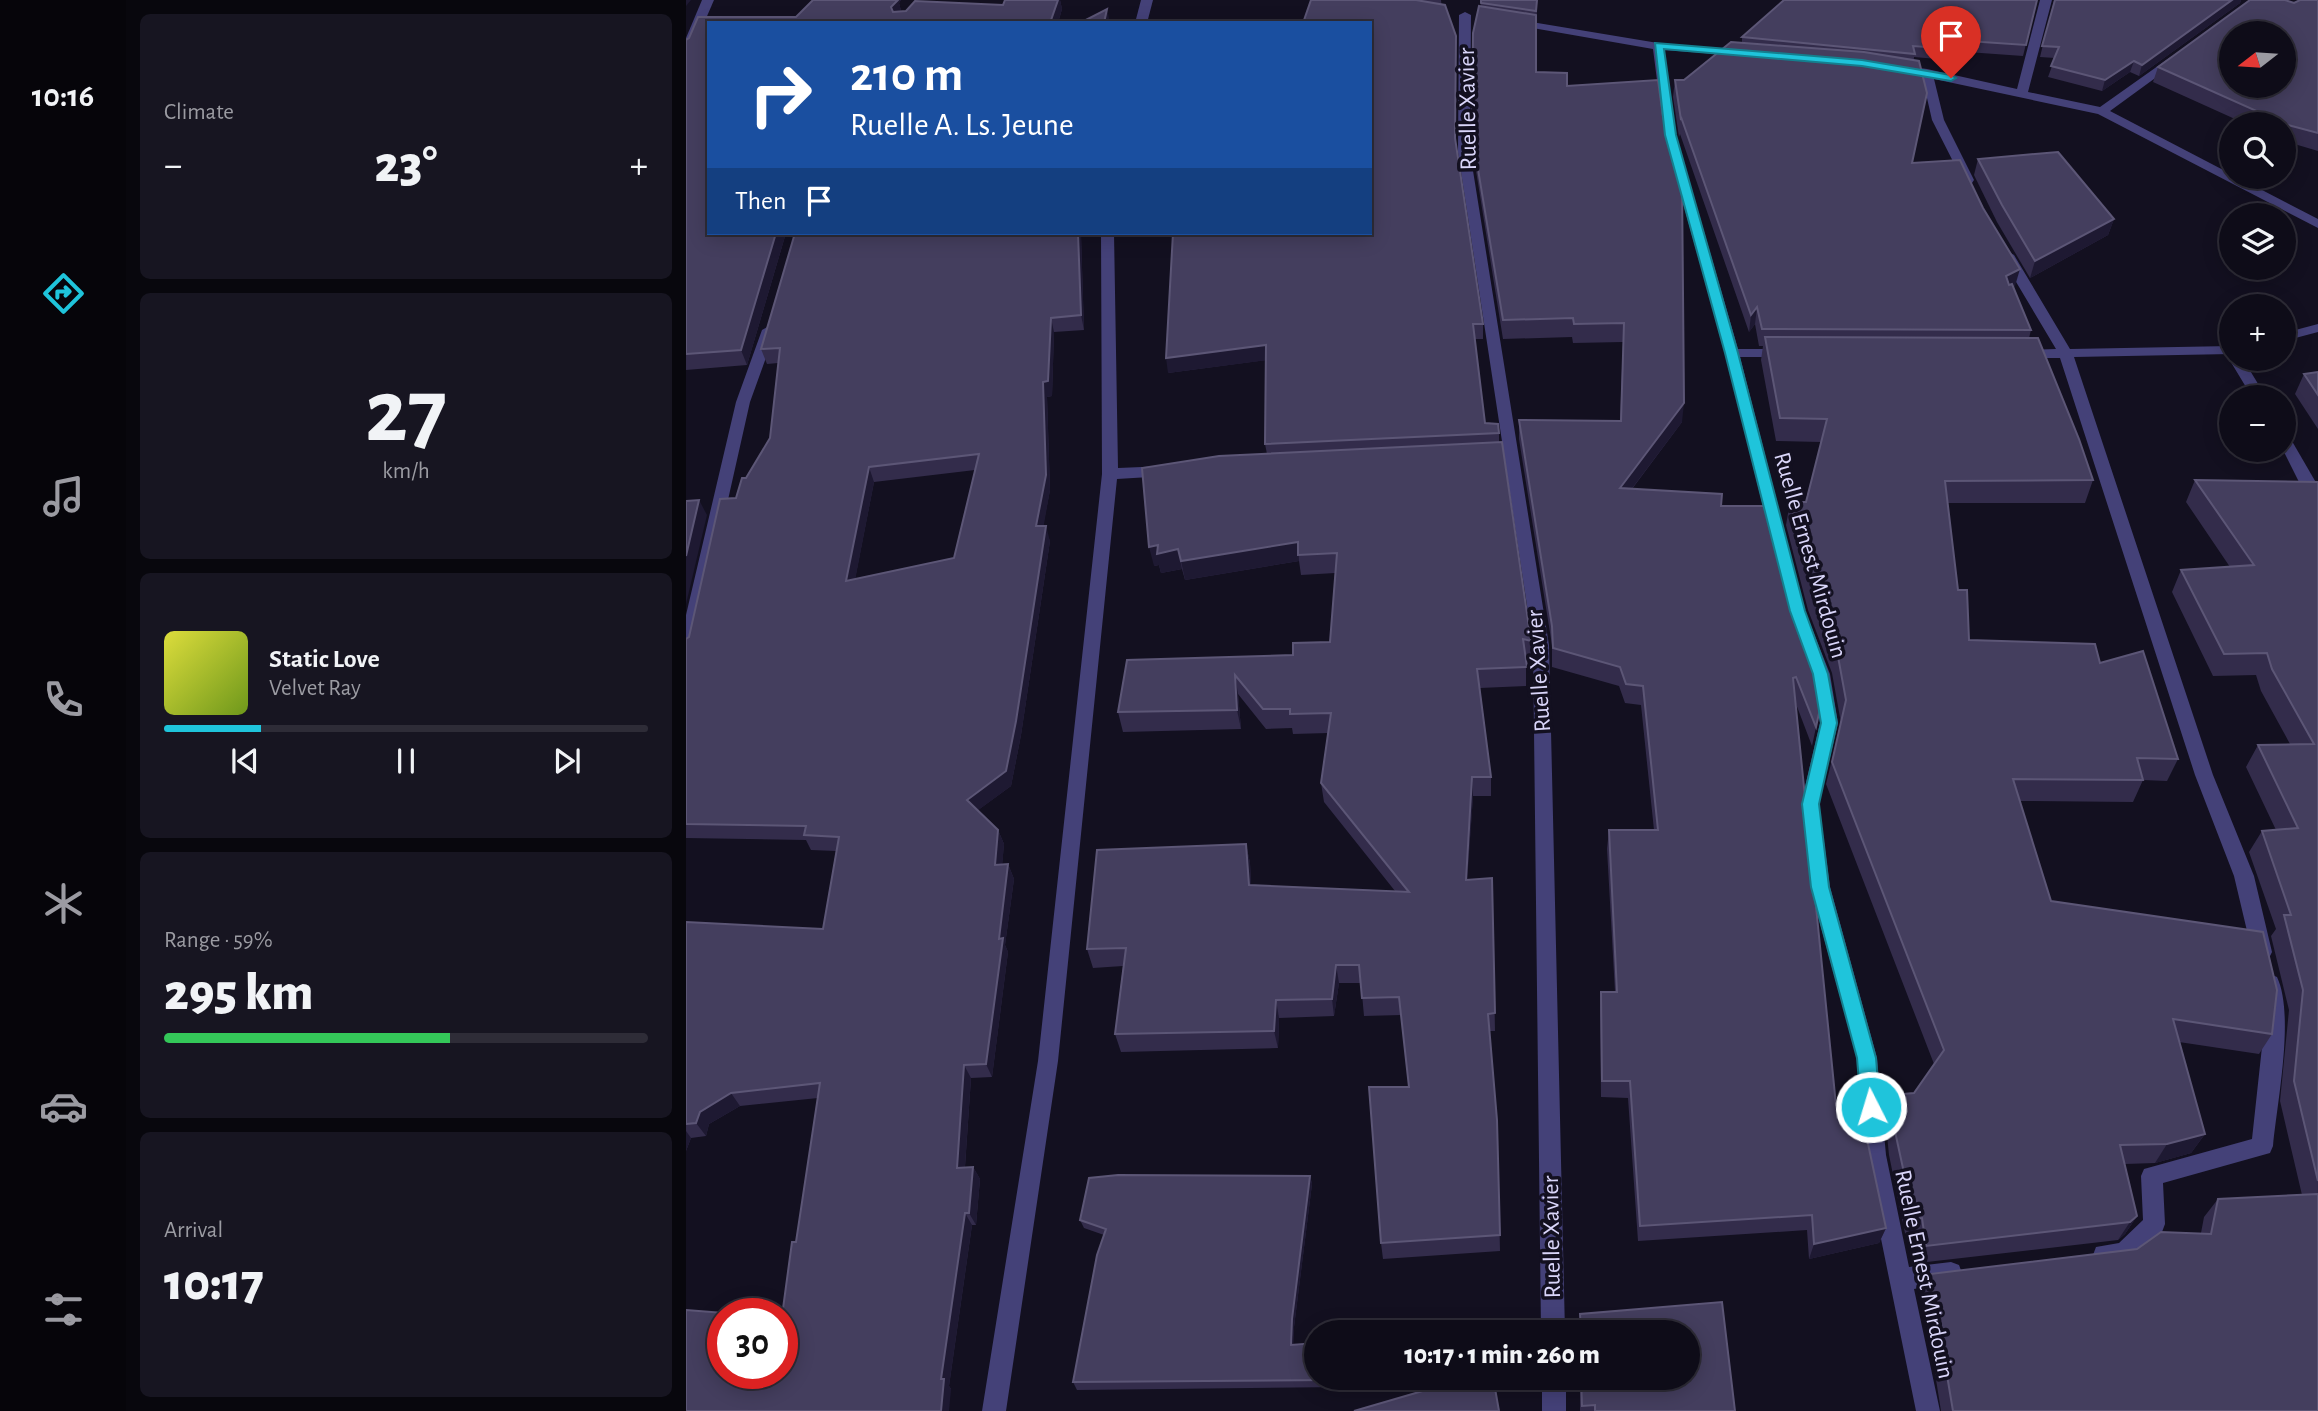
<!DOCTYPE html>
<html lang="en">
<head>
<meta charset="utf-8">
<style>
	:root { --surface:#0e0c18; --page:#171521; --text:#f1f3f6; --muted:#9b9ba2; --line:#2e2c37; --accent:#1fc4db }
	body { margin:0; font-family:"Alegreya Sans",sans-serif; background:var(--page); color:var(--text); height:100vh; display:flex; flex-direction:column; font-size:26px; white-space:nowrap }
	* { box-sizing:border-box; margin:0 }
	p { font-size:23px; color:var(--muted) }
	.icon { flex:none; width:38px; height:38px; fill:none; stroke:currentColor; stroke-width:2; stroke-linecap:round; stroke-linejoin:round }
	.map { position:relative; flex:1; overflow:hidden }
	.side { display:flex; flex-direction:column; gap:14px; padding:14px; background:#08070d; width:560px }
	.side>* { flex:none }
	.guide { position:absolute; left:21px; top:21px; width:665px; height:214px; border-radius:0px; box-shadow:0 4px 18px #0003,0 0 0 2px var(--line); background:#1a4fa0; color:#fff; overflow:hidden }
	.needle { width:46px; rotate:253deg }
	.controls { position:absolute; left:1533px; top:21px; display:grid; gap:14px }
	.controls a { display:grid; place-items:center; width:77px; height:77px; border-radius:50%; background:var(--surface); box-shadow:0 4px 18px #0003,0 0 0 2px var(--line); font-size:35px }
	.speed { position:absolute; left:21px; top:1298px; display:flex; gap:14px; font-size:35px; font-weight:700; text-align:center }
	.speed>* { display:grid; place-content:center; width:91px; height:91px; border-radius:50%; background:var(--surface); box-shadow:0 4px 18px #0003,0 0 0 2px var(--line); line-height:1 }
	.speed .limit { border:10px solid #d22; background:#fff; color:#111 }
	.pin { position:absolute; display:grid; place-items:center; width:60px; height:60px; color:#fff; margin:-72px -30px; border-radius:50% 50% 50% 0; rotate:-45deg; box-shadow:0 0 7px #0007 }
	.pin .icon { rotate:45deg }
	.me { position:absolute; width:77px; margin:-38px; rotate:355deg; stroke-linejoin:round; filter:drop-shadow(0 0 5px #0008) }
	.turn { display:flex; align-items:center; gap:24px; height:147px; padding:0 28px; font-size:32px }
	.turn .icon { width:91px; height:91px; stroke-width:2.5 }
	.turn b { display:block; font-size:49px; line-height:60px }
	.then { display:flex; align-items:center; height:66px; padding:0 28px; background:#0003; gap:14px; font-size:26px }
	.big { font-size:52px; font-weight:800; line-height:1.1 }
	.side .tile { flex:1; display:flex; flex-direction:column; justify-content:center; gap:10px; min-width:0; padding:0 24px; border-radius:10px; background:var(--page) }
	.side .dial { align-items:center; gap:0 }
	.dial b { font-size:91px; line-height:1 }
	.song { display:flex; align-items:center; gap:21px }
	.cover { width:84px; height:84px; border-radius:10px; background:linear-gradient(135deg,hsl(60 70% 55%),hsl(80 70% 35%)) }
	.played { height:7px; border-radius:4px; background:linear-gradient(90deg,var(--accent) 20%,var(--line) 20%) }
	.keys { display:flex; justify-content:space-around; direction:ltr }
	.heat { display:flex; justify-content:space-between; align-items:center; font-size:38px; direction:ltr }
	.charge { height:10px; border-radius:5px; background:linear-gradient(90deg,#34c759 59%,var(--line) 0) }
	.trip { position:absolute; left:618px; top:1320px; width:396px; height:70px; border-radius:35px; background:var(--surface); box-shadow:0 4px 18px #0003,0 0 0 2px var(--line); font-weight:800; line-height:70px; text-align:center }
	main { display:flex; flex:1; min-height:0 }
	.tab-bar { display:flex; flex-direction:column; width:126px; justify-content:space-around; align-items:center; background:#06050a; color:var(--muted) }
	.tab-bar .icon { width:49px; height:49px }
	.tab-bar .current { color:var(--accent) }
	.tab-bar b { font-size:32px; color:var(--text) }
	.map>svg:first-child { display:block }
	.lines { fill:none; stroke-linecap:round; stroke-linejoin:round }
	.street { fill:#444178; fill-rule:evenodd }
	.wall { fill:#332c4b; fill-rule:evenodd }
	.shaded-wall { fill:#1e1932 }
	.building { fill:#443e5e; stroke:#5c5676; stroke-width:2; fill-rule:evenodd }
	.route { fill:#1fc4db; stroke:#147f8e; stroke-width:2 }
	.labels { text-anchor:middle; stroke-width:7; stroke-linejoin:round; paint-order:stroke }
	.street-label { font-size:24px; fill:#d9d5f9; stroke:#131020 }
</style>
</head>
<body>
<main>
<nav class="tab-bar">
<b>10:16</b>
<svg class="icon current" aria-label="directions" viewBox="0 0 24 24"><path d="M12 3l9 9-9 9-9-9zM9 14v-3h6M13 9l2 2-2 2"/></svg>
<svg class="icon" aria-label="music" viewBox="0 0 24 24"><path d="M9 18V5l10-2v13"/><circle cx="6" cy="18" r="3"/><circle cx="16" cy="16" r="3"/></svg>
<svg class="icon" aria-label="phone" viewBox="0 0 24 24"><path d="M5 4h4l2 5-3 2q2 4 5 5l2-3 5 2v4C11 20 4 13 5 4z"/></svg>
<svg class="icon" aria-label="climate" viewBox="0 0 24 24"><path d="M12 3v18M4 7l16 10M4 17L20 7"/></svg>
<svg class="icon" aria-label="car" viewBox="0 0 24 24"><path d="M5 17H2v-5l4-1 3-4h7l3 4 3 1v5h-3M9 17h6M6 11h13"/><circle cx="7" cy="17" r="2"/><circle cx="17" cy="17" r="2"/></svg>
<svg class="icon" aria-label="filters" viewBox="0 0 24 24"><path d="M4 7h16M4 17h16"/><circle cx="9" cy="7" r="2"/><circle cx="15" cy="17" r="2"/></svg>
</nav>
<section class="side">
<div class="tile"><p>Climate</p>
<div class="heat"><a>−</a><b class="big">23°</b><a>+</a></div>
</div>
<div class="tile dial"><b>27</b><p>km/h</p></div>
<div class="tile">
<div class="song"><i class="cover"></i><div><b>Static Love</b><p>Velvet Ray</p></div></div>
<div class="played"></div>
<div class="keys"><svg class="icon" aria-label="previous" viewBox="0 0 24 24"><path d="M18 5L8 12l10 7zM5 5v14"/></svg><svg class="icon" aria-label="pause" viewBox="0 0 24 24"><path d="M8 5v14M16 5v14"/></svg><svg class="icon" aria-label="next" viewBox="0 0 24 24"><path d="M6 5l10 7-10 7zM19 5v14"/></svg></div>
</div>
<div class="tile"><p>Range · 59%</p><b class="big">295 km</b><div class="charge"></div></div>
<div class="tile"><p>Arrival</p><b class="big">10:17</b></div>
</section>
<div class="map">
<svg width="1632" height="1411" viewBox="0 0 1632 1411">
	<rect width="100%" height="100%" fill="#131020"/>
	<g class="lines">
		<!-- street -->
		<g class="street">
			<path d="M16,0h12l-22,51 -6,3v-16z"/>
			<path d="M455,0h12l-6,23h-12z"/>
			<path d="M1354,0h12l-24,92 72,15 72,-51h8v4l-70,51 121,63v3h6l81,42v9l-220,-114 -164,-35 10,41 30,60 -2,3h-8l-32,-63 -10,-44 -8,-4 6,-4 7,1 90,20z"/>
			<path d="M779,12l6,3 -1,137 79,493 16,687h-24l-8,-687 -75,-493 1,-137z"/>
			<path d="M827,19l145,24 84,7 6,3 -6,3 -78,-6 12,85 62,214h49l7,4 -7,4h-47l65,254 25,63 8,49 -19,81 11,83 47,171 9,97 23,112 42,-5 8,3 3,8 -3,8 -45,8 26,122h-24l-52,-256 -7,-97 -47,-171 -9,-83 19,-81 -8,-49 -23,-63 -64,-258 -61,-218 -11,-86 -144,-25v-4z"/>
			<path d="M415,233h13l4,235 48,-2 8,5 -8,5 -49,3 -59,582 -52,350h-24l56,-350 64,-587z"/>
			<path d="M1321,251l7,4 56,94 161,-3v8l-157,3 139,418 41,101 18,76 -3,6 -7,2 -7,-2 -3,-6 -18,-76 -39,-101 -135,-417h-39l-7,-4 7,-4 35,-1 -56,-94z"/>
			<path d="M1632,324v8l-34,9v-8z"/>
			<path d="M83,326l7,4 -26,72 -56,249 -8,6v-42l50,-213 26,-72z"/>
			<path d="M1545,356v3h12l23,38h-14l-23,-38z"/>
			<path d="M1598,434l5,2 29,50v23l-8,-5 -27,-54z"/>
			<path d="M1584,974l7,3c18,38 0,125 -4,169l-3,7 -107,30 2,41 -3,8 -30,29 -28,5 -8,-3 -3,-8 3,-8 23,-4 24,-23 -2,-44 3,-7 108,-30 14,-129 -6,-27 3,-6z"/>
			<rect x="856" y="1377" width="24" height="34"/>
		</g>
	</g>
	<!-- wall -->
	<g class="wall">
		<path d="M127,0h88l-2,3 2,8h5l9,-10 88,4 2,-5h55l2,9 -4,14h-349v210h77l-39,132 -61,5v-330l3,-2 9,-21h98z"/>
		<path d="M625,0h130l14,141 28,183v15h-9l11,84 14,10v9l32,199v20l-5,-2v27l-46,2 11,89v19h-18l-6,84 25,-2 3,153h-6l8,89 3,131 -117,8 -2,-16 28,-156 -8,-72 -37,1 -3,-33h-22l-5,33 -55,2 -1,30 -157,4 -6,-18 8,-68 -30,2 -6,-19 159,-105 4,19 1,22 144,6 -71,-89 -3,-19 7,-50 -35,1 -1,-6 -26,1 -28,-35 3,35 -118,3 -5,-20 212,-70 5,-69 -34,2 -2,-14 -114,19 -3,-11 -21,4 -2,-8 -5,1 113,-112 -2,-10 1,-84 -98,13 202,-140z"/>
		<path d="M795,0h56l-1,72 31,14 115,336 -50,67 89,17 69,87 31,111 -9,42 -16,-42 40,401 31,34 19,89 -7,15 -70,16 -2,-29 -169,11 -10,-143 -27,-1 -1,-88 1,-17h14l-8,-143 2,-19h45l-13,-125 -16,-2 -6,-17 -67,-19v-22l-33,-206v-19l101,1 3,-79 -50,1 -1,-6 -69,2 -30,-187 -1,-19z"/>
		<path d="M1351,0l-14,56 -84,-6 -2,9 -23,-2 -2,106 103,123 -2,1 18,43 -2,8 64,142 -8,23h-138l11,87 11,50 131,23 78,96 -11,22 -24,-1 -10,22 -113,-1 31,100 221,133 -13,20 -80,-12 26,92 -14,19 -36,10 -30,1 12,52 -12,18 -7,6 -200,23 -5,-27 -7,2 -17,-83 -4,-40 7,-20 22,-2 20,-29 -108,-280 15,-61 -9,-50 -24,-63 -22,-85 4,-23h16l15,-60 -45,-1 -15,-81 2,-14h-4l-4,-22 -6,8 -69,-198 -1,3 -6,-40 2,-17h9l58,-37v-6z"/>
		<path d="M1368,0h187l-1,3 -101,73 -9,-4 -28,19 -54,-14 7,-19 -15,-1z"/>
		<path d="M1632,0v151l-34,-10v-17h-38l-93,-42 5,-15 136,-64z"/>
		<path d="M1292,159l136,60 -6,16 -78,43 -33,-56 -23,-47z"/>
		<path d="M109,233h287l-1,2 3,95 -30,2 -2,64 -5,1 3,93 -7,36 7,15 -29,194 -10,51 -33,24 20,20 6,14 -2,21 6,-1 6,15 -9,66 3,7 -16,125 -21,1 -6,89h8l7,12 -4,46h-4l-23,161 2,3 -169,-15 14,-132 22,-144 -78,8 -31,18 -3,12 -15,2 -5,13v-229l137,7 13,-78 -25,-1 -5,-10 -120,-2v-199l3,-2 47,-139 34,-60 8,-75 -11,1 -6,-15zM289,470l-21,88 -99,21 19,-97z"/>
		<path d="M1632,372v57l-23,-35 9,-20z"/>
		<path d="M1509,480l123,2v929h-377l-19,-120 8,-17 207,-25 64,-16 3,-16 14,-18 84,-4 -22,-94 9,-91 -18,-74 5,-7 -27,-77 13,-21 14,-1 -30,-63 12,-22 32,-1 -29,-53 -5,-16 -43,1 -41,-84 9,-22 49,-3 -44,-65z"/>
		<path d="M624,1176l2,8 -18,143 -1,18 200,32 -53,9 -363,4 -4,-8 31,-147 -20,-7 -4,-8z"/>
		<path d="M1036,1302l13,109h-155v-34h107v-45h-108l1,-18z"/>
	</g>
	<!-- shaded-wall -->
	<g class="shaded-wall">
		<path d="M0,0h5l-5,6z"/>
		<path d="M201,0h14l-2,3 3,11 -7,7z"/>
		<path d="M372,0h2l2,9 -4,14h-8z"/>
		<path d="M1546,0h9l-1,3 -101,73 3,-11z"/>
		<path d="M421,9l3,14h-6z"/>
		<path d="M1448,61l-4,11 -28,19 3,-11z"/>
		<path d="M1428,219l-6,16 -78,43 5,-17z"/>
		<path d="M90,233h10l-39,132 -6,-15z"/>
		<path d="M392,233h4l-1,2 3,95 -3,-15z"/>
		<path d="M1334,269l-5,17 -14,7 5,-17z"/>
		<path d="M1071,307l-2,17 -6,8 2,-17z"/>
		<path d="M365,318l3,14 -2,64 -5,1 3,93 -9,51 -5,-15 7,-144z"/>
		<path d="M580,345l2,15 -100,13 -2,-15z"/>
		<path d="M998,403l-2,19 -64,85 2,-19z"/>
		<path d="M183,467l5,15 -22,114 -6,-15z"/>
		<path d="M13,500l8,15 -21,89v-48z"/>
		<path d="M360,526l4,15 -29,194 -10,51 -38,28 -6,-14z"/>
		<path d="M612,542l1,19 -114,19 -4,-19z"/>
		<path d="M472,545l20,4 4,20 -21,4 -2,-8 -5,1 -5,-19z"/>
		<path d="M549,675l3,19 3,35 -4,-19z"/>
		<path d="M786,777l1,19 -7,103v-19z"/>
		<path d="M312,830l6,14 -3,36 -6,-15z"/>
		<path d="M560,844l4,19 2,41 -3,-19z"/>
		<path d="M322,864l6,15 -9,66 3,7 -16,125 -6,-13 13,-125z"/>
		<path d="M650,965l3,18 -5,33 -2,-17z"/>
		<path d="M590,1000l3,18 -1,30 -4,-17z"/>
		<path d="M278,1065l7,13 -7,102 -7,-12z"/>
		<path d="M45,1093l9,13 -31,18 -3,12 -10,-13 4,-11z"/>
		<path d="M0,1131l5,7 -5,13z"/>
		<path d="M1519,1134l-14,19 -36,10 12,-19z"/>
		<path d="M287,1167l7,12 -4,46 -7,-12z"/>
		<path d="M624,1176l2,8 -18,143 -1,26 -2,-8 1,-26z"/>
		<path d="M279,1213l7,12 -23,161 2,3 -2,22h-8v-32z"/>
		<path d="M1451,1216l-12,18 -7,6 12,-18z"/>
		<path d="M1236,1218l-9,18 -7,2 8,-19z"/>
		<path d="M1200,1228l-7,15 -70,16 5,-15z"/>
	</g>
	<!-- building -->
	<g class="building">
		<path d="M127,0h85l-7,7 2,5 13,-1 9,-10 88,4 2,-5h53l-8,23h-341v210h67l-35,117 -55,4v-314l3,-2 9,-21h98z"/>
		<path d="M625,0h105l29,5 11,31 -1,102 28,186h-10l12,99 13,1 1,9 -234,11 1,-99 -100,13 7,-125h197v-210h-67z"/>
		<path d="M795,0h56l-1,11 -55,-8z"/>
		<path d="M1098,0h253l-11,45 -88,-6 1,9 -26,-2 2,8 -173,-17z"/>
		<path d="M1369,0h177l-90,65 -8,-4 -29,19 -54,-14 8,-19 -17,-1z"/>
		<path d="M1564,0h35l9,3 6,-3h18v133l-30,-8 -130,-58zM1545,33h53v53h-53z"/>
		<path d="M793,6l57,9v57l31,1v13l91,-6 5,37 19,66 2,220 -64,85 102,6 -1,12h47l22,87 23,63 8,48 -5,23 -20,-50 -3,1 43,427 28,-4 3,38 19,89 -72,16 -2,-29 -172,11 -10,-145h-28l-1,-89h16l-8,-162h49l-15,-144 -17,-2 -6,-17 -67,-19 -1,-22 -33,-206 102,1 3,-98 -50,1 -1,-6 -70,2 -31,-187 1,-100z"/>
		<path d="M421,9l-3,14h-24z"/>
		<path d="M1045,42l133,10 55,9 8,32 -15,70 48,-3 23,48 37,61 -14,7 3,9 3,-1 19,46 -269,-1 -5,-22 -6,8 -70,-198v3l-6,-40h9z"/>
		<path d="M1372,152l56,67 -79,42 -33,-56 -24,-46z"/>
		<path d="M109,233h283l3,82 -30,3 -3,63 -5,1 3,93 -10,51h10l-30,195 -10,50 -39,29 31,30 -3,35 13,-1 -9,75 4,-1 -17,126 -22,1 -7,103 16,-1 -4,46h-4l-24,166h3l-3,32h-255v-101l51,4h-14v60h59v-58l10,-74h4l24,-159 -89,10 -31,19 -4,11 -10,1v-202l137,7 16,-92 -35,-2 2,-9 -120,-2v-185l3,-2 31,-138 16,-1 6,-20h4l24,-40 10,-90 -19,1zM293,454l-25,104 -108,23 23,-114z"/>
		<path d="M1079,337l273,1 41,101 14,41 -148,1 13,109h9l2,50 126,4 5,19 43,-12 35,108 -41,-1 6,22 -130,-1 38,122 212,31 14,58 -5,44 -99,-15 32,115 -38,10 -47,1 17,71 -7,6 -204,24 -4,-28 -8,1 -18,-83 -4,-41 22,-2 30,-43 -112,-288 14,-62 -9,-49 -25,-63 -22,-86h16l21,-83 -47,-1z"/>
		<path d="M1632,372v23l-14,-21z"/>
		<path d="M816,442l29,199 -8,-2 4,28 -50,2 14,108h-19l-6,103 26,-2 3,135 -7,1 9,106 3,115 -119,8 -12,-156h40l-10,-90 -37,1 -3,-33h-23l-4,34 -56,1 -2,31 -159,3 11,-86 -39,1 10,-99 149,-6 3,41 160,7 -88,-109 10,-70 -41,1v-5h-27l-28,-34 2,35 -119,2 9,-52 166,-5v-12l37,-1 7,-89 -39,2v-13l-117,19 -3,-12 -21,5 1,-9 -9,2 -7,-79 77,-12z"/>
		<path d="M1509,480l123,2v699l-24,-100 9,-91 -19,-75h7l-29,-84 36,-3 -40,-83 56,-1 -42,-75 -5,-16 -43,1 -43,-84 73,-5z"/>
		<path d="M13,500l-13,56v-55z"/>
		<path d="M432,1175l192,1 -18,143 -1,26 25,-2v34h177l6,34h-145l96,-28 -1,-4 -376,3 24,-127 9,-26 -26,-9 9,-42z"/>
		<path d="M1632,1194v217h-365l-23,-137 207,-25 24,-17 50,2 7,-35z"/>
		<path d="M1036,1302l13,109h-140v-6l-13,1 -1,-29h106v-45h-106l-1,-18z"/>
		<path d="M798,1329v3h-33z"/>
	</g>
	<!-- route -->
	<path class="route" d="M969,43l207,17 89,15 5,3 -5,3 -89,-15 -198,-17 12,86 62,218 67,258 23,63 9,49 -18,81 10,83 47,171 4,49 -3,6 -6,3 -7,-3 -3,-6 -4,-49 -46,-171 -9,-83 19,-81 -8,-49 -23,-63 -65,-258 -60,-218z"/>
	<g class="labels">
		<!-- street labels -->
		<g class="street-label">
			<text transform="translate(781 109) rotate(-91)" y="8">Ruelle Xavier</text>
			<text transform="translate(1125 555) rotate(74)" y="8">Ruelle Ernest Mirdouin</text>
			<text transform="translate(852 671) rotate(-94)" y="8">Ruelle Xavier</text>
			<text transform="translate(865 1237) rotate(-91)" y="8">Ruelle Xavier</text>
			<text transform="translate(1239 1274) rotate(78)" y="8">Ruelle Ernest Mirdouin</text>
		</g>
	</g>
</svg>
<div class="controls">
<a><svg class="needle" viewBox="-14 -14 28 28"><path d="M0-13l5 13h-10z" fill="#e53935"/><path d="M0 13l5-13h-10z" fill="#9b9ba2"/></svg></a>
<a><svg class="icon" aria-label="search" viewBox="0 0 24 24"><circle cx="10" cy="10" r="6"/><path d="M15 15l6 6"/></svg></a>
<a><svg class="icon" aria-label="layers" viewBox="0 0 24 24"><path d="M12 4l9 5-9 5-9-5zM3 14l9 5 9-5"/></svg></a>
<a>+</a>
<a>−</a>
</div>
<div class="speed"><div class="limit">30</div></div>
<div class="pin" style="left:1265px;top:78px;background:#d93025"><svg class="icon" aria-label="arrive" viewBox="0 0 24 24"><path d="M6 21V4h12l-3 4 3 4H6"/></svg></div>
<svg class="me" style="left:1185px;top:1107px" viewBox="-20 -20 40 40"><circle r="17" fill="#1fc4db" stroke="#fff" stroke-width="3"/><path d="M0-11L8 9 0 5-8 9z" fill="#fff"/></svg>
<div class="trip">10:17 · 1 min · 260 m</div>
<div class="guide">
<div class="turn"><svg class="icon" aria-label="right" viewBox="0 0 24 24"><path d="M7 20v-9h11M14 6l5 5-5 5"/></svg><div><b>210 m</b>Ruelle A. Ls. Jeune</div></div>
<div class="then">Then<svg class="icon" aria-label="arrive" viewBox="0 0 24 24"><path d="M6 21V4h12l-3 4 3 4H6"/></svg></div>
</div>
</div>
</main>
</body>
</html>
